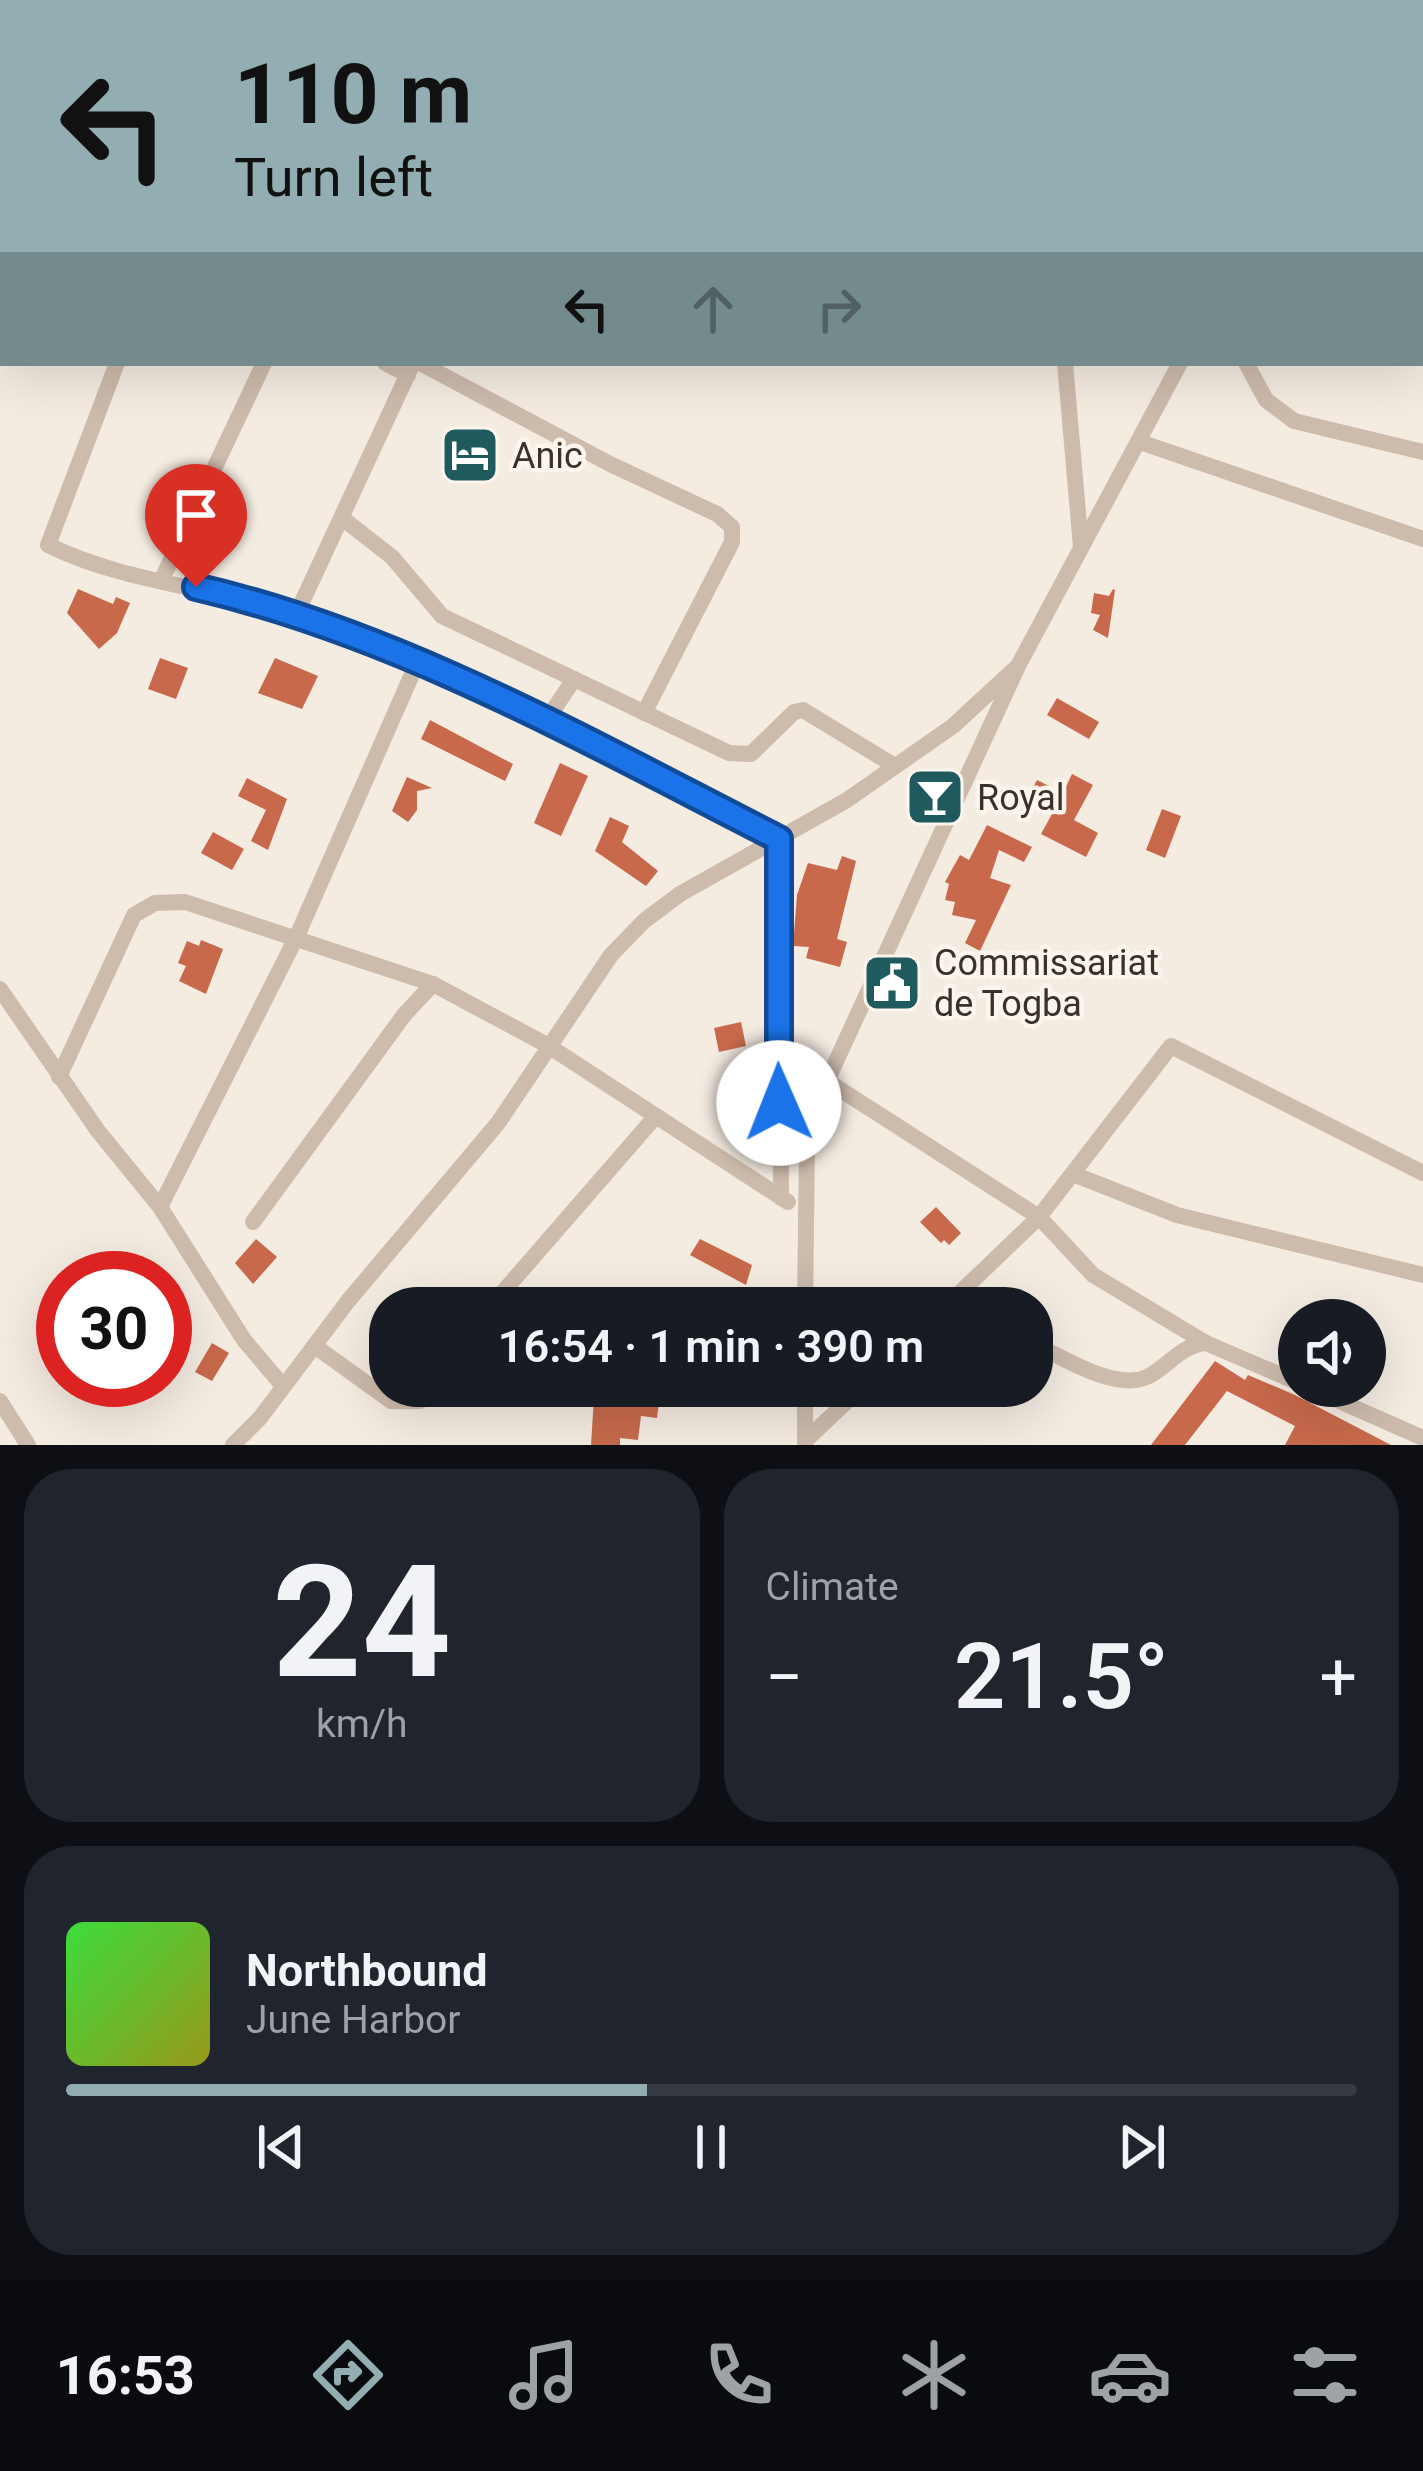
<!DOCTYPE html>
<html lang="en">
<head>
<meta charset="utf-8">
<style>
	:root { --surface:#171b24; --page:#20242c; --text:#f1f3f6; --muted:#9ea1a6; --line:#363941; --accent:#92aeb2 }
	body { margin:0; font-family:Roboto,sans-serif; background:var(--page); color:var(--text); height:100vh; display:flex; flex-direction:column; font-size:45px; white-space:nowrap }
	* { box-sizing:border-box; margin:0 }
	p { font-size:39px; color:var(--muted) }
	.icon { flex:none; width:66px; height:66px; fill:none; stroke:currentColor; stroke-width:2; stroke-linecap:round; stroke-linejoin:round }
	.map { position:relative; height:1445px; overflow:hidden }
	.drawer { display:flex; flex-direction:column; gap:24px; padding:24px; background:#0d0f14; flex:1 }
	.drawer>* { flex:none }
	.hud { position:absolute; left:0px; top:0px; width:1425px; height:366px; box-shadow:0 12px 48px #0002; background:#92aeb2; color:#111; overflow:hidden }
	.controls { position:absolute; left:1278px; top:1299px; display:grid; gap:24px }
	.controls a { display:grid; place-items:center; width:108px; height:108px; border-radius:50%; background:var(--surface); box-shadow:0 12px 48px #0002; font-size:60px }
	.speed { position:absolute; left:36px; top:1251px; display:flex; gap:24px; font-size:60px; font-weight:700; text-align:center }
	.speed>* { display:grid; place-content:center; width:156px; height:156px; border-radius:50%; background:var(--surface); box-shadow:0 12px 48px #0002; line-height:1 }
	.speed .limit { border:18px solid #d22; background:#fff; color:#111 }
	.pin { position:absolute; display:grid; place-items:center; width:102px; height:102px; color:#fff; margin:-123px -51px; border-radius:50% 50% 50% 0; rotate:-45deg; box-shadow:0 0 12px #0007 }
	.pin .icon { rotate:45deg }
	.me { position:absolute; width:132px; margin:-66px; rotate:359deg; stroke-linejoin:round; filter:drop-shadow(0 0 9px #0008) }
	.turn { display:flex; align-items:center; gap:42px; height:252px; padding:0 36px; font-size:54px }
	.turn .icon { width:156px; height:156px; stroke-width:2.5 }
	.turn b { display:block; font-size:84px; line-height:102px }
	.lanes { display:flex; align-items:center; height:114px; padding:0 36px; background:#0003; justify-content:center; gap:60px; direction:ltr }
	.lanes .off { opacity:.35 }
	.big { font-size:90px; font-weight:600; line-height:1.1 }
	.drawer .tile { flex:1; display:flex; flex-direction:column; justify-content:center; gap:18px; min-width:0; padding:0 42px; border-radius:48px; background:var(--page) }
	.drawer .dial { align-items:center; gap:0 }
	.dial b { font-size:156px; line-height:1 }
	.song { display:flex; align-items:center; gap:36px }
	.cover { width:144px; height:144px; border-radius:18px; background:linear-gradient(135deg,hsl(120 70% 55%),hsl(60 70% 35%)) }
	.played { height:12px; border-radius:6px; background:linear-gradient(90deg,var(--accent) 45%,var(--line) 45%) }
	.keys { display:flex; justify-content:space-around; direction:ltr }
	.heat { display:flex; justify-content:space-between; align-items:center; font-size:66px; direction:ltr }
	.drawer .tiles { flex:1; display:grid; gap:24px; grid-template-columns:1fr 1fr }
	.tile:last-child { grid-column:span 2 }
	.trip { position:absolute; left:369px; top:1287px; width:684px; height:120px; border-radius:48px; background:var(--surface); box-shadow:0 12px 48px #0002; font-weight:600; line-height:120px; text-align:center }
	.tab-bar { display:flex; height:192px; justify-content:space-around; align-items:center; background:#090b0e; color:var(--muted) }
	.tab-bar .icon { width:84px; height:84px }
	.tab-bar .current { color:var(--accent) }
	.tab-bar b { font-size:54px; color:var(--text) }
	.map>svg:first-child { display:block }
	.green { fill:#b8c4a0 }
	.building { fill:#c8694b }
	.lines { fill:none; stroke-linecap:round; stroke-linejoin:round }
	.minor { stroke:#cdbbac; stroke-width:16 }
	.route-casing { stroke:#114b97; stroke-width:30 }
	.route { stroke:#1a73e8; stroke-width:21 }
	.labels { text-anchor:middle; stroke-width:9; stroke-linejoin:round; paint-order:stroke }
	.poi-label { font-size:36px; fill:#3b302b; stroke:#fbf5ee; text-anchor:start }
</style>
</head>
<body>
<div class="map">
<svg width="1423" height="1445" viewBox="0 0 1423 1445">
	<rect width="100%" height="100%" fill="#f4ebe1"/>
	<!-- green -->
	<path class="green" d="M0,0h262l-259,3 -3,352z"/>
	<!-- building -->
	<g class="building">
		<path d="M78,589l35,15 3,-7 14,6 -13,30 -18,16 -32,-36z"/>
		<path d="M1113,589l2,1 -7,48 -15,-8 7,-15 -9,-2 3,-20 15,3z"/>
		<path d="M160,658l28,10 -12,31 -28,-10z"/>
		<path d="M275,658l43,18 -16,33 -44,-16z"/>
		<path d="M1057,698l42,24 -10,17 -42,-24z"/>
		<path d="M430,720l83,44 -8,17 -84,-42z"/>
		<path d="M560,763l28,13 -27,60 -27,-13z"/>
		<path d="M1072,774l21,11 -19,35 24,13 -12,24 -45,-23 11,-20 -26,-13 11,-21 26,13z"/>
		<path d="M407,777l25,11 -15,3v19l-9,12 -16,-11z"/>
		<path d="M247,778l40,21 -19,51 -17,-9 15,-31 -28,-14z"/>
		<path d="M1162,809l19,7 -16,42 -19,-8z"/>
		<path d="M610,817l19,9 -7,16 36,29 -12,15 -51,-35z"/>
		<path d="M987,825l45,22 -8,15 -25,-12 -9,28 21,7 -31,66 -15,-8 11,-23 -24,-5 3,-13 -10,-2 4,-16 -4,-2 15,-27 9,5z"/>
		<path d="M213,832l31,17 -12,21 -31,-17z"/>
		<path d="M842,856l14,5 -19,78 10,3 -7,25 -34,-9 3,-11 -16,-1 4,-51 11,-32 29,7z"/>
		<path d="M201,940l22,9 -17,45 -27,-13 7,-15 -8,-3 9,-22 12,5z"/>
		<path d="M741,1022l5,24 -27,6 -5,-24z"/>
		<path d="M936,1207l25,26 -12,12 -5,-5 -3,3 -21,-21z"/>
		<path d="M256,1239l21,18 -24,27 -18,-21z"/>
		<path d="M700,1239l52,26 -6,20 -56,-30z"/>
		<path d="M212,1343l17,10 -17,28 -17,-9z"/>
		<path d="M1215,1361l30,19 3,-5 47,20 96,50h-106l10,-19 -68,-35 -42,54h-34z"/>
		<path d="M613,1386h48l-4,32 -16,-2 -3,24 -18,-2v7h-29l3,-48 16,2z"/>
	</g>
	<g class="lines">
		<!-- minor -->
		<g class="minor">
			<path d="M847,0l6,3"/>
			<path d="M1116,0l4,3"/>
			<path d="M357,3l2,-3"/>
			<path d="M586,3l2,-3"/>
			<path d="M1229,3l1,-3"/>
			<path d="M1397,3l2,-3"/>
			<path d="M1422,256h1"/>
			<path d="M117,363l-69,182c77,38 166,42 247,70 168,58 326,144 484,224l2,359"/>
			<path d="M385,363l23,12"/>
			<path d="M420,363l190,101 107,50 15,13v15l-88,171"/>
			<path d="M1065,363l16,184"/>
			<path d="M1246,363l20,37 28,21 129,31"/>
			<path d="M1140,442l283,97"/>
			<path d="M342,518l50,39 50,59 287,137 22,1 43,-42 9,-2 92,56"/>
			<path d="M162,579l102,-216"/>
			<path d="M296,615l117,-252"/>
			<path d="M546,721l28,-42"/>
			<path d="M0,989l98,142 62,76 84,133 39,46"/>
			<path d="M778,1073l49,8 212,136 54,58 113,68"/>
			<path d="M59,1077l75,-162 21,-12 30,-1 248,82 114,61 241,157"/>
			<path d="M1073,1174l104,41 246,60"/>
			<path d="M160,1207l137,-271 120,-273"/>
			<path d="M253,1222l151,-207 29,-31"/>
			<path d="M489,1308l167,-192"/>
			<path d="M805,1308l2,-163 20,-64 191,-415 162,-303"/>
			<path d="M944,1308l95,-91 132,-171 252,127"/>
			<path d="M1032,1343c31,14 84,50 117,33 20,-11 33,-31 57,-33l93,40"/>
			<path d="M316,1347l75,54h29l10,-15"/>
			<path d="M805,1386v59"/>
			<path d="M1305,1386l118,52"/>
			<path d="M0,1401l28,44"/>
			<path d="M805,1441l58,-55"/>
			<path d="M233,1445l27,-27 88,-117 150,-178 113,-168 33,-34 36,-27 167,-94 106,-74 65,-60"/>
		</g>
	</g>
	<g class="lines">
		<defs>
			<path id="route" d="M196,587c206,48 396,157 583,252v264"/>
		</defs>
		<!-- route casing -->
		<use href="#route" class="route-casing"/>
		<!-- route -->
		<use href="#route" class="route"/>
	</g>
	<!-- icons -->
	<defs>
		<symbol id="hotel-square" viewBox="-11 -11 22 22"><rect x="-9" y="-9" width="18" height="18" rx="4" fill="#1f5a5e" stroke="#fbf5ee"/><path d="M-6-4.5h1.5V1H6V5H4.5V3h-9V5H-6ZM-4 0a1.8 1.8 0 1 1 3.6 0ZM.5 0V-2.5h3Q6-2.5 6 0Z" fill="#fff"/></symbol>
		<symbol id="bar-square" viewBox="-11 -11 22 22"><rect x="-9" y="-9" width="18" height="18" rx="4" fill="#1f5a5e" stroke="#fbf5ee"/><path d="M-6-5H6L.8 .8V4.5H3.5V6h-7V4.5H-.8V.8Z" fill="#fff"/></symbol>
		<symbol id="civic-square" viewBox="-11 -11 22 22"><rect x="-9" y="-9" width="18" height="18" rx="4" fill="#1f5a5e" stroke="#fbf5ee"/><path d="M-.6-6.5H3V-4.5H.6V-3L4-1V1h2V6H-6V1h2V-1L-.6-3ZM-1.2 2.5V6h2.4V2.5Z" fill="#fff"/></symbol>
	</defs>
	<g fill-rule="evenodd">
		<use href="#hotel-square" x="437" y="422" width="66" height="66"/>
		<use href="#bar-square" x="902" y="764" width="66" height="66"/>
		<use href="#civic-square" x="859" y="950" width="66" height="66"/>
	</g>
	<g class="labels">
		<!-- poi labels -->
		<g class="poi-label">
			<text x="512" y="468">Anic</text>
			<text x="977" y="810">Royal</text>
			<text x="934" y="975">Commissariat<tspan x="934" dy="41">de Togba</tspan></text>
		</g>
	</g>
</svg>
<div class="controls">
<a><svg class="icon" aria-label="sound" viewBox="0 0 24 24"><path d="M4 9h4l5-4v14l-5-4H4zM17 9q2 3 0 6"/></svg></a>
</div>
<div class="speed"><div class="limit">30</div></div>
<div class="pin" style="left:196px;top:587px;background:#d93025"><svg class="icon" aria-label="arrive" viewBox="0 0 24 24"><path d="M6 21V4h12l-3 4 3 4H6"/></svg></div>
<svg class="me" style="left:779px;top:1103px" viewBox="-20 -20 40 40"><circle r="19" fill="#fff"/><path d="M0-13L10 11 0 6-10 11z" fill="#1a73e8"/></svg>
<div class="trip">16:54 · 1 min · 390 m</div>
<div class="hud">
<div class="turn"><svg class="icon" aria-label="left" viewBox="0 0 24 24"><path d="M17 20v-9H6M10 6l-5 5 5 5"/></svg><div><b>110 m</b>Turn left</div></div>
<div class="lanes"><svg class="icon" aria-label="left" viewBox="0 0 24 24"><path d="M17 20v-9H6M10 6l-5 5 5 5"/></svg><svg class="icon off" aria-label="ahead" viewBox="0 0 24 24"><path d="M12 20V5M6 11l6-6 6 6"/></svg><svg class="icon off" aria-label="right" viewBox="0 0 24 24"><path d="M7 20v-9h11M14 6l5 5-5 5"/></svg></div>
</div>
</div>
<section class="drawer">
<div class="tiles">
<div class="tile dial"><b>24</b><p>km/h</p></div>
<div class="tile"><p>Climate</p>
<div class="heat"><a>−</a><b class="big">21.5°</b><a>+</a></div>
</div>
<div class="tile">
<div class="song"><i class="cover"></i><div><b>Northbound</b><p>June Harbor</p></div></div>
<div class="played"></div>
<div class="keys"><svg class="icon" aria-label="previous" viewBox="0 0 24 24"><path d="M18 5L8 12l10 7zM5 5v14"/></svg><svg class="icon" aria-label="pause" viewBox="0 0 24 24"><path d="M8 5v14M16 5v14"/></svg><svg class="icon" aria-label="next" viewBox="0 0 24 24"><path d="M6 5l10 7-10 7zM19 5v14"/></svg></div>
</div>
</div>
</section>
<nav class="tab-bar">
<b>16:53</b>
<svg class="icon current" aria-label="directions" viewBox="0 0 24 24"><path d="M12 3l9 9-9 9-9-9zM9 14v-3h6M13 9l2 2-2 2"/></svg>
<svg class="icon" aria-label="music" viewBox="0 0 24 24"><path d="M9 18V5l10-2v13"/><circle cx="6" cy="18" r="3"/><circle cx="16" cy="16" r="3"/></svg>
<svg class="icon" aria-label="phone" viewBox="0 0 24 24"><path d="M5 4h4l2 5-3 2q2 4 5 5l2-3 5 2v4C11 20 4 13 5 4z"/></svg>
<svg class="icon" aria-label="climate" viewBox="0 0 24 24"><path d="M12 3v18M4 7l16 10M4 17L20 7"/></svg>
<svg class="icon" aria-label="car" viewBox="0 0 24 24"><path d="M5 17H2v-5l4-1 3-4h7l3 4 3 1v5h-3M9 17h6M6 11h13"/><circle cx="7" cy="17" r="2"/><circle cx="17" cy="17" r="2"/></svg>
<svg class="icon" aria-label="filters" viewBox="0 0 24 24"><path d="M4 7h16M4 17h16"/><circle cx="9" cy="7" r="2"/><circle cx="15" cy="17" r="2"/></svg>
</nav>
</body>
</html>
